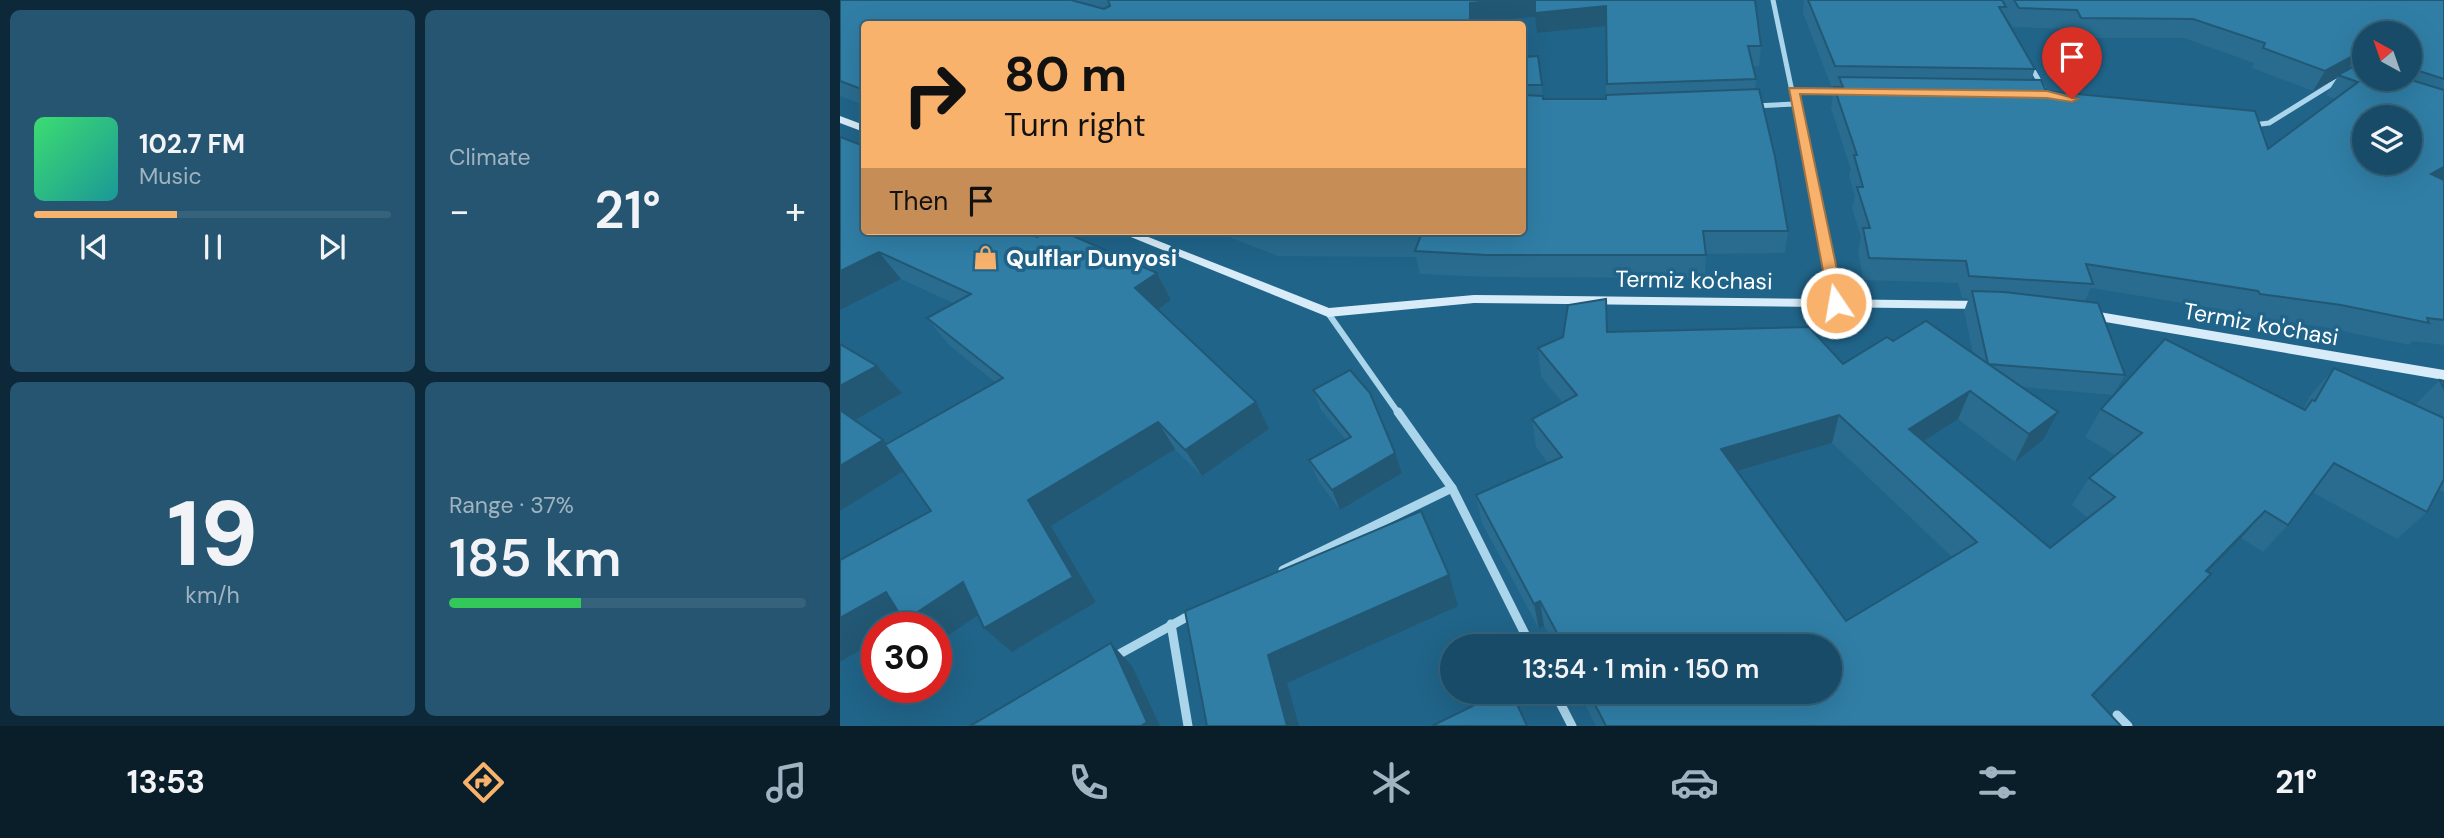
<!DOCTYPE html>
<html lang="en">
<head>
<meta charset="utf-8">
<style>
	:root { --surface:#184b67; --page:#255570; --text:#f1f3f6; --muted:#9fb3c0; --line:#36637b; --accent:#f8b26c }
	body { margin:0; font-family:"DM Sans",sans-serif; background:var(--page); color:var(--text); height:100vh; display:flex; flex-direction:column; font-size:26px; white-space:nowrap }
	* { box-sizing:border-box; margin:0 }
	p { font-size:23px; color:var(--muted) }
	.icon { flex:none; width:38px; height:38px; fill:none; stroke:currentColor; stroke-width:2; stroke-linecap:round; stroke-linejoin:round }
	.map { position:relative; flex:1; overflow:hidden }
	.side { display:flex; flex-direction:column; gap:10px; padding:10px; background:#0d2939; width:840px }
	.side>* { flex:none }
	.top-card { position:absolute; left:21px; top:21px; width:665px; height:214px; border-radius:7px; box-shadow:0 7px 28px #0002,0 0 0 2px var(--line); background:#f8b26c; color:#111; overflow:hidden }
	.needle { width:46px; rotate:320deg }
	.fabs { position:absolute; left:1512px; top:21px; display:grid; gap:14px }
	.fabs a { display:grid; place-items:center; width:70px; height:70px; border-radius:50%; background:var(--surface); box-shadow:0 7px 28px #0002,0 0 0 2px var(--line); font-size:35px }
	.speed { position:absolute; left:21px; top:612px; display:flex; gap:14px; font-size:35px; font-weight:700; text-align:center }
	.speed>* { display:grid; place-content:center; width:91px; height:91px; border-radius:50%; background:var(--surface); box-shadow:0 7px 28px #0002,0 0 0 2px var(--line); line-height:1 }
	.speed .limit { border:10px solid #d22; background:#fff; color:#111 }
	.pin { position:absolute; display:grid; place-items:center; width:60px; height:60px; color:#fff; margin:-72px -30px; border-radius:50% 50% 50% 0; rotate:-45deg; box-shadow:0 0 7px #0007 }
	.pin .icon { rotate:45deg }
	.me { position:absolute; width:77px; margin:-38px; rotate:348deg; stroke-linejoin:round; filter:drop-shadow(0 0 5px #0008) }
	.turn { display:flex; align-items:center; gap:24px; height:147px; padding:0 28px; font-size:32px }
	.turn .icon { width:91px; height:91px; stroke-width:2.5 }
	.turn b { display:block; font-size:49px; line-height:60px }
	.then { display:flex; align-items:center; height:66px; padding:0 28px; background:#0003; gap:14px; font-size:26px }
	.big { font-size:52px; font-weight:600; line-height:1.1 }
	.side .card { flex:1; display:flex; flex-direction:column; justify-content:center; gap:10px; min-width:0; padding:0 24px; border-radius:10px; background:var(--page) }
	.side .dial { align-items:center; gap:0 }
	.dial b { font-size:91px; line-height:1 }
	.song { display:flex; align-items:center; gap:21px }
	.cover { width:84px; height:84px; border-radius:10px; background:linear-gradient(135deg,hsl(140 70% 55%),hsl(180 70% 35%)) }
	.played { height:7px; border-radius:4px; background:linear-gradient(90deg,var(--accent) 40%,var(--line) 40%) }
	.keys { display:flex; justify-content:space-around; direction:ltr }
	.heat { display:flex; justify-content:space-between; align-items:center; font-size:38px; direction:ltr }
	.charge { height:10px; border-radius:5px; background:linear-gradient(90deg,#34c759 37%,var(--line) 0) }
	.side .tiles { flex:1; display:grid; gap:10px; grid-template-columns:repeat(2,1fr) }
	.trip { position:absolute; left:600px; top:634px; width:402px; height:70px; border-radius:35px; background:var(--surface); box-shadow:0 7px 28px #0002,0 0 0 2px var(--line); font-weight:600; line-height:70px; text-align:center }
	.tab-bar { display:flex; height:112px; justify-content:space-around; align-items:center; background:#0a1e29; color:var(--muted) }
	.tab-bar .icon { width:49px; height:49px }
	.tab-bar .on { color:var(--accent) }
	.tab-bar b { font-size:32px; color:var(--text) }
	main { display:flex; flex:1; min-height:0 }
	.map>svg:first-child { display:block }
	.lines { fill:none; stroke-linecap:round; stroke-linejoin:round }
	.street-far2 { stroke:#abd5eb; stroke-width:5 }
	.street-far1 { stroke:#abd5eb; stroke-width:6 }
	.street { stroke:#abd5eb; stroke-width:9 }
	.secondary { fill:#d7ecf8; fill-rule:evenodd }
	.wall { fill:#296c8f; fill-rule:evenodd }
	.shaded-wall { fill:#225874 }
	.building { fill:#307ea6; stroke:#225874; stroke-width:2; fill-rule:evenodd }
	.route { fill:#f8b26c; stroke:#a17446; stroke-width:2 }
	.labels { text-anchor:middle; stroke-width:7; stroke-linejoin:round; paint-order:stroke }
	.poi-label { font-size:23px; font-weight:bold; fill:#fff; stroke:#206489; text-anchor:start }
	.street-label { font-size:23px; fill:#fff; stroke:#206489 }
</style>
</head>
<body>
<main>
<section class="side">
<div class="tiles">
<div class="card">
<div class="song"><i class="cover"></i><div><b>102.7 FM</b><p>Music</p></div></div>
<div class="played"></div>
<div class="keys"><svg class="icon" aria-label="previous" viewBox="0 0 24 24"><path d="M18 5L8 12l10 7zM5 5v14"/></svg><svg class="icon" aria-label="pause" viewBox="0 0 24 24"><path d="M8 5v14M16 5v14"/></svg><svg class="icon" aria-label="next" viewBox="0 0 24 24"><path d="M6 5l10 7-10 7zM19 5v14"/></svg></div>
</div>
<div class="card"><p>Climate</p>
<div class="heat"><a>−</a><b class="big">21°</b><a>+</a></div>
</div>
<div class="card dial"><b>19</b><p>km/h</p></div>
<div class="card"><p>Range · 37%</p><b class="big">185 km</b><div class="charge"></div></div>
</div>
</section>
<div class="map">
<svg width="1604" height="726" viewBox="0 0 1604 726">
	<rect width="100%" height="100%" fill="#206489"/>
	<g class="lines">
		<!-- street-far2 -->
		<g class="street-far2">
			<path d="M933,0l37,178"/>
			<path d="M1190,65l13,23"/>
			<path d="M953,91h48"/>
			<path d="M914,106l41,-2"/>
			<path d="M1413,125l16,-2 71,-44"/>
		</g>
		<!-- street-far1 -->
		<g class="street-far1">
			<path d="M970,176l26,127"/>
			<path d="M488,313l71,101"/>
		</g>
		<!-- street -->
		<g class="street">
			<path d="M612,488l79,158"/>
			<path d="M443,570l169,-82 -54,-76"/>
			<path d="M331,624l17,102"/>
			<path d="M272,658l82,-45"/>
			<path d="M714,691l18,35"/>
			<path d="M1277,715l11,11"/>
		</g>
		<!-- secondary -->
		<g class="secondary">
			<path d="M0,116l24,9v7l-24,-9z"/>
			<path d="M276,231h17l196,77 145,-13 509,6 7,4 -7,4 -509,-6 -146,14z"/>
			<path d="M1247,310l357,60v10l-362,-62 -2,-3 2,-3z"/>
		</g>
	</g>
	<!-- wall -->
	<g class="wall">
		<path d="M0,0h915l6,46 -2,20h-6l3,13 -1,11 33,141 -3,22 -79,1 -1,24 -215,-1 -70,-3 -4,-17 -138,-1 -64,-25h308v-174l16,-1 5,43h63v-73l-69,7 -2,-16 -63,6 -608,1v81l-24,-9z"/>
		<path d="M964,0h640v345l-31,-4 -4,4 -85,-18 -79,-11 -1,-3 -153,-25 -6,13 40,74 -12,20 -91,-8 36,25 -15,28 -28,22 -57,-43 -35,22 127,107 38,-30 -16,-13 17,-27 26,-23 -30,-18 16,-28h202l7,-13 24,-28 81,37 25,-25 4,1v111l-6,-2 -11,22 -30,27 -85,-47 -24,33 -25,27 -22,-14 -33,34 3,2 -24,26 -94,97 28,29h-525l-18,-35h252v-45h-275l-11,-20 -5,3 -57,-106 -6,-28 72,-32 -12,-16 -4,-28 31,-16 -22,-26 -3,-29 305,16 50,-23 80,12 -9,-42 5,-13h-7l-4,-15 -95,-3 -5,-30 3,-13 -9,-29 3,-12 -6,-20 2,-6 -20,-62 3,-21 3,-1h-6l-28,-73zM1164,14l9,13 57,2 4,9h110l70,25 -2,5 61,23 24,-13 -11,17 9,4 -67,50 -222,-58 -15,-11 4,-11 -31,-54zM1524,33h46v46h-46zM992,443l120,114 -106,64 -109,-149z"/>
		<path d="M24,231l173,6 120,36 14,27 -13,9 111,120 -67,47 -27,-27 -124,77 45,76 -84,50 -34,-37 -42,29 -30,-22 -29,6v12l-37,22v-102l91,-49 -28,-40 -63,40v-167l37,22 25,27 -47,27 32,24 108,-62 -46,-37 -22,-27 26,-15 -52,-24 -61,31z"/>
		<path d="M473,390l82,63 7,20 -62,37 -22,-30 -9,-20 37,-20 -25,-30z"/>
	</g>
	<!-- shaded-wall -->
	<g class="shaded-wall">
		<path d="M662,0h34l70,6 1,20 -70,7 -2,-16 -63,6 1,1h-3v-21z"/>
		<path d="M1518,53l-12,20 -8,2 -1,3 -24,13 12,-20z"/>
		<path d="M1604,167v12l-13,-5z"/>
		<path d="M39,252l22,27 -61,31v-39z"/>
		<path d="M317,273l14,27 -21,15 -15,-27z"/>
		<path d="M37,366l25,27 -54,31 -8,-8v-30z"/>
		<path d="M1130,391l-12,28 -59,38 10,-28z"/>
		<path d="M416,402l13,27 -67,47 -17,-26z"/>
		<path d="M1218,412l-15,28 -28,22 14,-28z"/>
		<path d="M999,415l-7,28 -114,34 3,-28z"/>
		<path d="M318,422l17,27 -124,77 45,76 -84,50 -28,-24 44,-128z"/>
		<path d="M43,440l27,27 -70,44v-45z"/>
		<path d="M555,453l7,20 -62,37 -8,-20z"/>
		<path d="M1425,511l-24,27 -58,59 23,-26z"/>
		<path d="M1371,574l-24,26 -116,119 21,-24z"/>
		<path d="M609,575l9,31 -171,77 12,43h-12l-19,-71z"/>
		<path d="M123,582l27,25 -54,37v-16h-23l-7,-6 -10,6h-19v12l-37,22v-44l46,-26z"/>
		<path d="M700,601l4,25 -5,3 -5,-25z"/>
		<path d="M271,643l21,23 28,60h-19z"/>
	</g>
	<!-- building -->
	<g class="building">
		<path d="M0,0h231l33,9 6,-3 -2,-6h394l-32,3v21h-606v66l-24,-9z"/>
		<path d="M695,0h220l6,46h-13l8,33 -149,5 -1,-78 -71,7z"/>
		<path d="M968,0h194l4,7h-7l36,62 -200,-3z"/>
		<path d="M1174,0h430v79l-34,-11v-35h-46v22l-6,-2 -33,18 -62,-23 2,-5 -72,-24 -112,-1 -4,-8 -58,-2z"/>
		<path d="M698,56l4,29h-20v-28z"/>
		<path d="M1518,64l6,1v14h44l36,11v77l-13,7 13,6v140l-17,-2 2,5 -88,-18 -81,-11 -2,-3 -172,-27 7,20 -124,-8 -3,-15 -97,-3 -6,-30h7l-13,-41h6l-9,-32h3l-23,-68h9l-4,-10 202,3 5,11 209,20 13,38 90,-67 -20,-7zM1524,117h46v46h-46z"/>
		<path d="M919,89l16,68 13,74h-85l3,24h-220l-71,-4 6,-16 -151,-1 -8,-3h260v-136l21,1v3h63v-4z"/>
		<path d="M0,137l24,9v85h161l12,6 10,-6h15l95,42 -22,15 121,114 -71,48 -27,-28 -130,78 45,77 -89,51 -21,-46 -59,39 -18,-29 -46,26v-58l91,-49 -46,-66 118,-67 -76,-60 44,-24 -92,-42 -39,19z"/>
		<path d="M1132,291l32,1 94,11 27,72 -137,-11z"/>
		<path d="M766,299l1,33 202,-5 34,37 44,-27 6,4 33,-20 132,91 -29,22 -59,-43 -61,38 141,119 65,-51 -26,-19 53,-45 -41,-24 64,-70 140,71 7,-10 3,1 19,-33 110,50v61l-17,33 -93,-49 -46,62 -23,-14 -59,60 5,3 -119,121 29,31h-515l-18,-35h242v-45h-266l-24,-45 -6,3 -58,-109 86,-38 -30,-38 45,-24 -39,-47 25,-11 5,-32zM999,415l138,127 -131,79 -125,-172z"/>
		<path d="M0,344l37,22 -37,20z"/>
		<path d="M510,370l20,23 25,60 -63,37 -23,-30 42,-23 -38,-47z"/>
		<path d="M1600,380l4,1v8z"/>
		<path d="M0,410l43,30 -43,26z"/>
		<path d="M581,511l28,64 -181,80 19,71h-80l-22,-115z"/>
		<path d="M271,643l36,79 -6,4h-171z"/>
		<path d="M663,691h8l16,35h-95z"/>
	</g>
	<!-- route -->
	<path class="route" d="M949,88l258,3 31,8 -6,3 -25,-4 -247,-4 44,209 -8,5 -7,-5z"/>
	<!-- icons -->
	<defs>
		<symbol id="shop-bare" viewBox="-9 -9 18 18"><path d="M-5-2.5h2.3a2.7 3.5 0 0 1 5.4 0H5L5.5 6h-11ZM-1.5-2.5h3a1.5 2.3 0 0 0-3 0Z" fill="#f8b26c" stroke="#206489" stroke-width="2.5" paint-order="stroke"/></symbol>
	</defs>
	<g fill-rule="evenodd">
		<use href="#shop-bare" x="128" y="240" width="35" height="35"/>
	</g>
	<g class="labels">
		<!-- poi labels -->
		<g class="poi-label">
			<text x="166" y="266">Qulflar Dunyosi</text>
		</g>
		<!-- street labels -->
		<g class="street-label">
			<text transform="translate(854 280) rotate(1)" y="8">Termiz ko'chasi</text>
			<text transform="translate(1421 324) rotate(10)" y="8">Termiz ko'chasi</text>
		</g>
	</g>
</svg>
<div class="fabs">
<a><svg class="needle" viewBox="-14 -14 28 28"><path d="M0-13l5 13h-10z" fill="#e53935"/><path d="M0 13l5-13h-10z" fill="#9fb3c0"/></svg></a>
<a><svg class="icon" aria-label="layers" viewBox="0 0 24 24"><path d="M12 4l9 5-9 5-9-5zM3 14l9 5 9-5"/></svg></a>
</div>
<div class="speed"><div class="limit">30</div></div>
<div class="pin" style="left:1232px;top:99px;background:#d93025"><svg class="icon" aria-label="arrive" viewBox="0 0 24 24"><path d="M6 21V4h12l-3 4 3 4H6"/></svg></div>
<svg class="me" style="left:996px;top:303px" viewBox="-20 -20 40 40"><circle r="17" fill="#f8b26c" stroke="#fff" stroke-width="3"/><path d="M0-11L8 9 0 5-8 9z" fill="#fff"/></svg>
<div class="trip">13:54 · 1 min · 150 m</div>
<div class="top-card">
<div class="turn"><svg class="icon" aria-label="right" viewBox="0 0 24 24"><path d="M7 20v-9h11M14 6l5 5-5 5"/></svg><div><b>80 m</b>Turn right</div></div>
<div class="then">Then<svg class="icon" aria-label="arrive" viewBox="0 0 24 24"><path d="M6 21V4h12l-3 4 3 4H6"/></svg></div>
</div>
</div>
</main>
<nav class="tab-bar">
<b>13:53</b>
<svg class="icon on" aria-label="directions" viewBox="0 0 24 24"><path d="M12 3l9 9-9 9-9-9zM9 14v-3h6M13 9l2 2-2 2"/></svg>
<svg class="icon" aria-label="music" viewBox="0 0 24 24"><path d="M9 18V5l10-2v13"/><circle cx="6" cy="18" r="3"/><circle cx="16" cy="16" r="3"/></svg>
<svg class="icon" aria-label="phone" viewBox="0 0 24 24"><path d="M5 4h4l2 5-3 2q2 4 5 5l2-3 5 2v4C11 20 4 13 5 4z"/></svg>
<svg class="icon" aria-label="climate" viewBox="0 0 24 24"><path d="M12 3v18M4 7l16 10M4 17L20 7"/></svg>
<svg class="icon" aria-label="car" viewBox="0 0 24 24"><path d="M5 17H2v-5l4-1 3-4h7l3 4 3 1v5h-3M9 17h6M6 11h13"/><circle cx="7" cy="17" r="2"/><circle cx="17" cy="17" r="2"/></svg>
<svg class="icon" aria-label="filters" viewBox="0 0 24 24"><path d="M4 7h16M4 17h16"/><circle cx="9" cy="7" r="2"/><circle cx="15" cy="17" r="2"/></svg>
<b>21°</b>
</nav>
</body>
</html>
